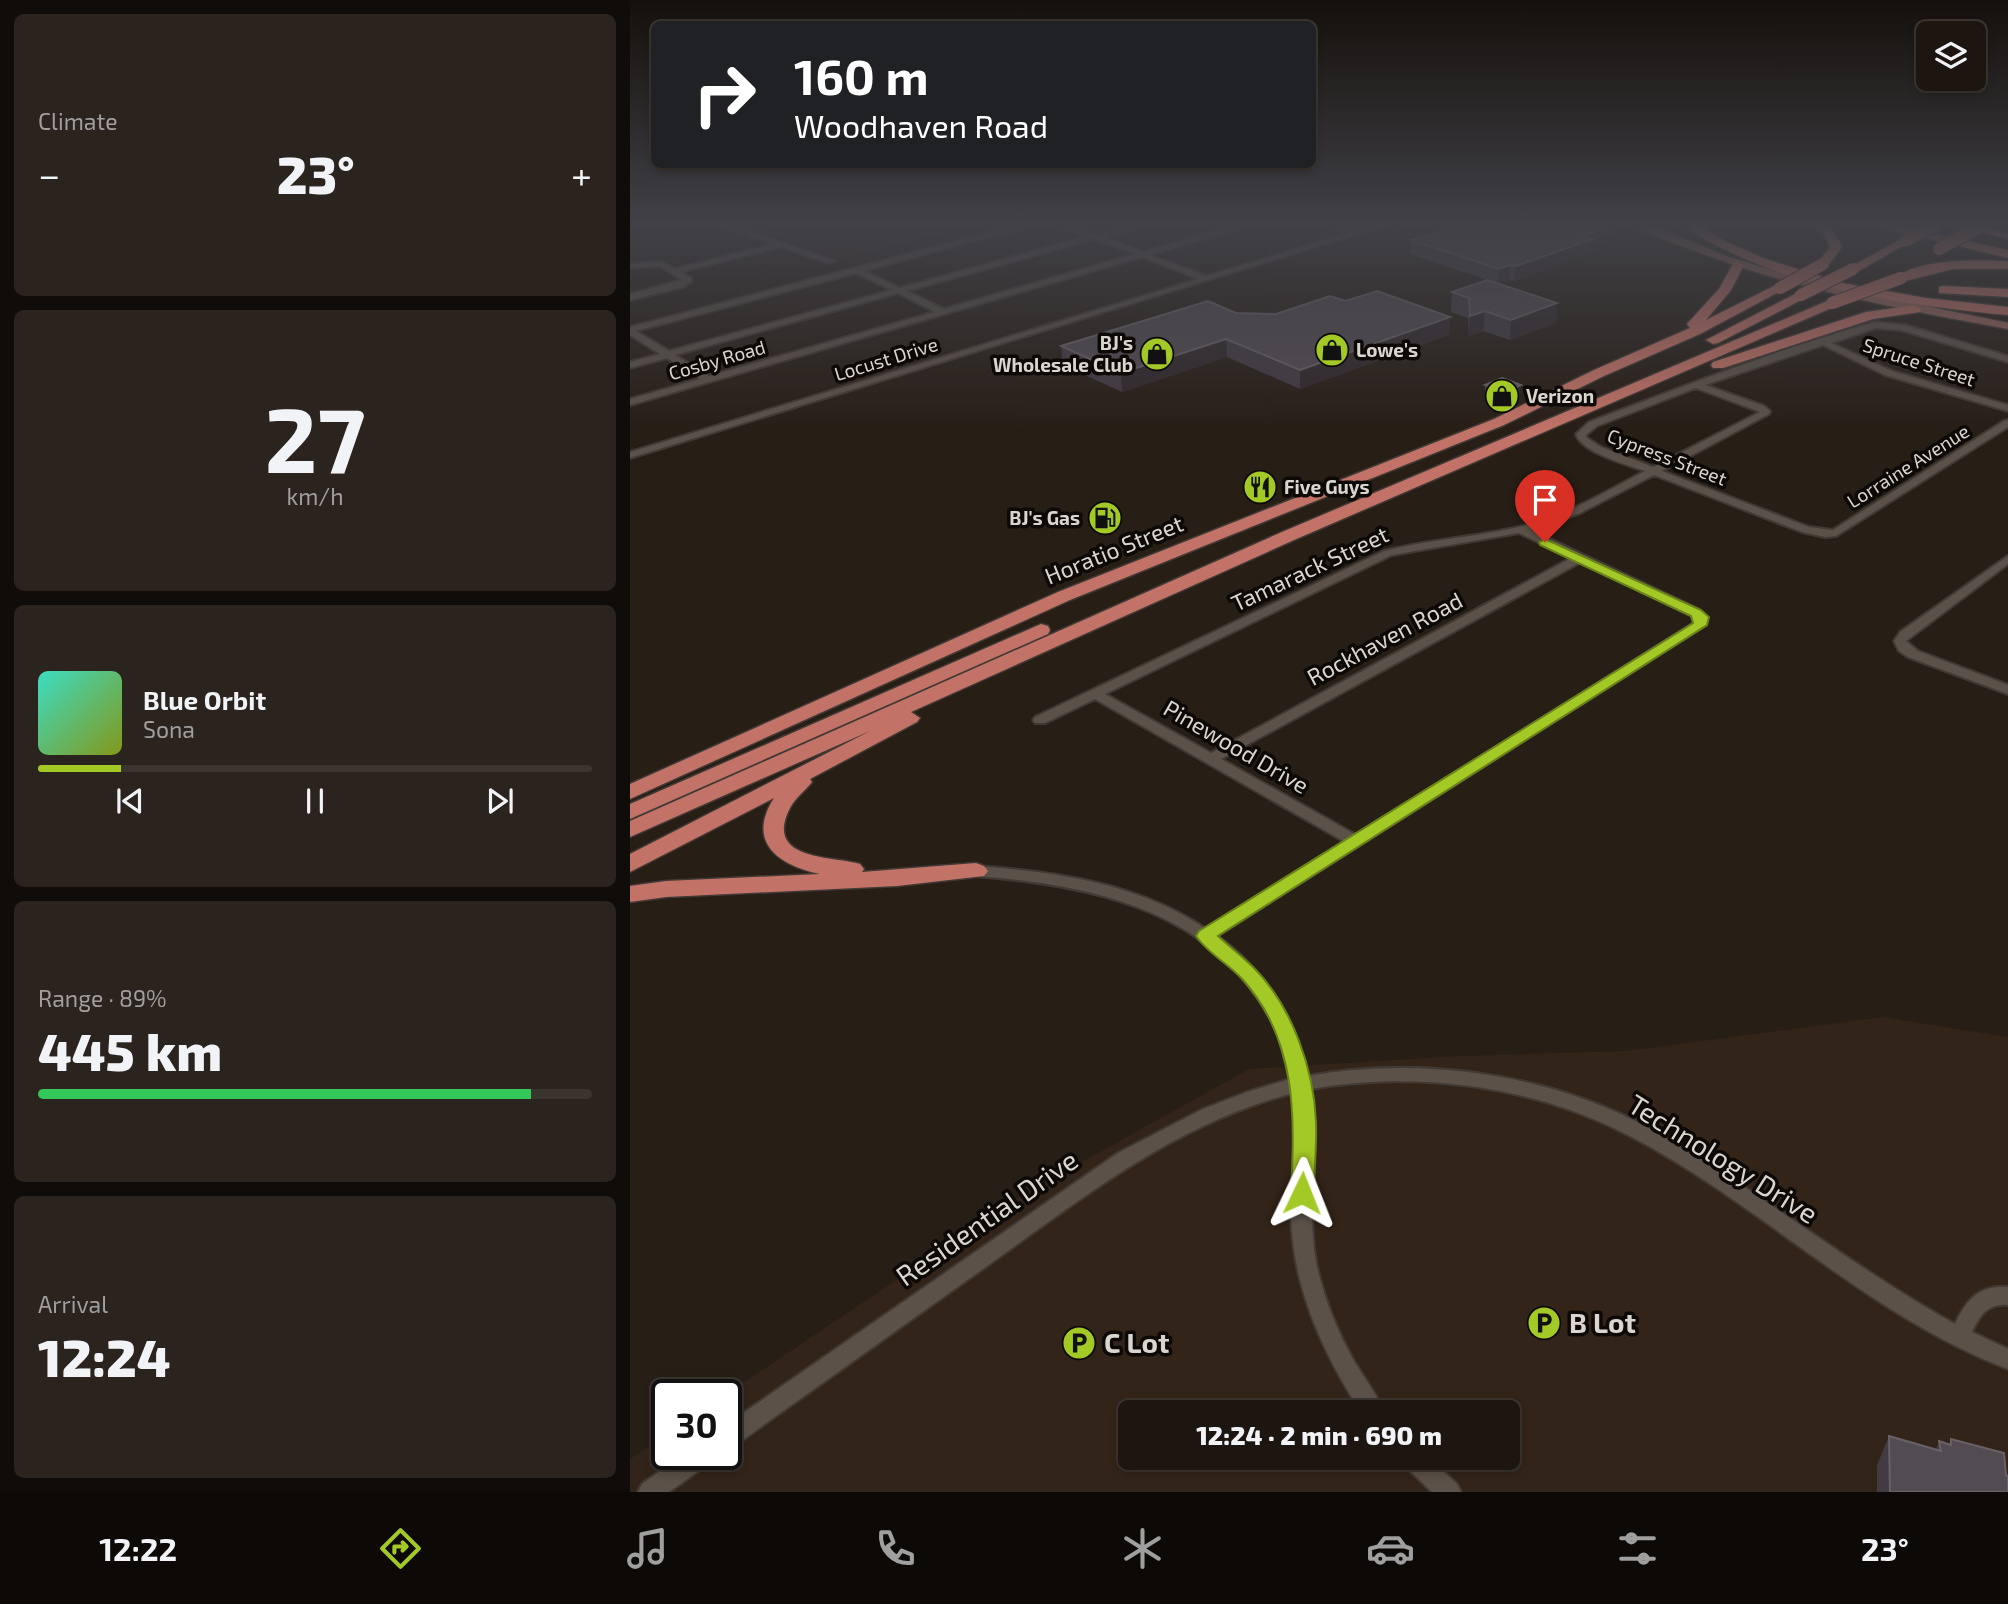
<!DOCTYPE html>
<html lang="en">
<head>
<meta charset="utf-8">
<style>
	:root { --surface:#1d1610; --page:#2a231e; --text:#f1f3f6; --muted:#a09f9f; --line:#3b3530; --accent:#a3c926 }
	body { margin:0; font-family:"Exo 2",sans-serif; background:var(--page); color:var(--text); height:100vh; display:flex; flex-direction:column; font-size:26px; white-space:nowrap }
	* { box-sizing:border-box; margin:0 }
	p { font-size:23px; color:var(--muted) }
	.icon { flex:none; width:38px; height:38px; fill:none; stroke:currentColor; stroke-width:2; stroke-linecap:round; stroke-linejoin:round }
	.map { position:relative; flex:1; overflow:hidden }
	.sheet { display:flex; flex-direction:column; gap:14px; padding:14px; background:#100c09; width:630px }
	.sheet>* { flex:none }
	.guide { position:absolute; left:21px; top:21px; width:665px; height:147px; border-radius:10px; box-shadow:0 4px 10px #0003,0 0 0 2px var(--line); background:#202124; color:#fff; overflow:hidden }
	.fabs { position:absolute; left:1286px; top:21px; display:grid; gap:14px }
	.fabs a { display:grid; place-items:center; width:70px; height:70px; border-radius:10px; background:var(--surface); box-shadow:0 4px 10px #0003,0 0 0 2px var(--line); font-size:35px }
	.speed { position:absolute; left:21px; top:1379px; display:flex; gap:14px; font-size:35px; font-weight:700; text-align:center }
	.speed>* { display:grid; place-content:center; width:91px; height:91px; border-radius:50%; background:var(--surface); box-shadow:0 4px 10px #0003,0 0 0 2px var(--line); line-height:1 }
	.speed .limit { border:4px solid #111; border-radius:10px; background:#fff; color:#111 }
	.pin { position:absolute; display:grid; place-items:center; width:60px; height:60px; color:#fff; margin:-72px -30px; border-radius:50% 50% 50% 0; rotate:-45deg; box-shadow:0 0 7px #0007 }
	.pin .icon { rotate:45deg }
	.me { position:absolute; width:77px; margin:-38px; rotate:2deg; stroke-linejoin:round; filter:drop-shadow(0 0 5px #0008) }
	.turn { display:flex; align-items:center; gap:24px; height:147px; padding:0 28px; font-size:32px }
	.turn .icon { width:91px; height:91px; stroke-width:2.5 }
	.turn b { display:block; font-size:49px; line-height:60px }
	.big { font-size:52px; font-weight:800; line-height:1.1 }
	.sheet .card { flex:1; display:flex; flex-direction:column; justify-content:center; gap:10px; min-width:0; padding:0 24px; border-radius:10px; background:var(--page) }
	.sheet .dial { align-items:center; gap:0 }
	.dial b { font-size:91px; line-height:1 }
	.song { display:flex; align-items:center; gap:21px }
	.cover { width:84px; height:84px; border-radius:10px; background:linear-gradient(135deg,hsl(170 70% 55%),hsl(70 70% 35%)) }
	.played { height:7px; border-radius:4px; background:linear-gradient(90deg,var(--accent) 15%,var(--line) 15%) }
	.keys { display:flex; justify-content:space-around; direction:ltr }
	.heat { display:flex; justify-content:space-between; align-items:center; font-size:38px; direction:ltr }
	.charge { height:10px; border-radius:5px; background:linear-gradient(90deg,#34c759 89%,var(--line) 0) }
	.trip { position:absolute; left:488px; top:1400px; width:402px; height:70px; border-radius:10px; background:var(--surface); box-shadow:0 4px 10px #0003,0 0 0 2px var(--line); font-weight:800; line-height:70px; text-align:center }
	.menu { display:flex; height:112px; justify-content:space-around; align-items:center; background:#0c0906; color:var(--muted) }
	.menu .icon { width:49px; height:49px }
	.menu .active { color:var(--accent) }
	.menu b { font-size:32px; color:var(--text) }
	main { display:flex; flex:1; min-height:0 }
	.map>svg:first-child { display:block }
	.built { fill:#322418; fill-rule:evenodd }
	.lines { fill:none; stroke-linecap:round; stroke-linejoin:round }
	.minor-casing { stroke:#413934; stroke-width:4 }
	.major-casing { stroke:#413934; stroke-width:3 }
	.highway-casing { stroke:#413934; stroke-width:3 }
	.minor { fill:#5b5148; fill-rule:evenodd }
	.major { fill:#99655a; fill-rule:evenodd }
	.highway { fill:#c27266; fill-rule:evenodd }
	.highway-bridge-casing { stroke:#413934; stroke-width:14; stroke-linecap:butt }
	.highway-bridge { stroke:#c27266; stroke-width:12 }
	.wall { fill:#423b44 }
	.shaded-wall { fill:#30282b }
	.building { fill:#524b52; stroke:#686166; stroke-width:2 }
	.route { fill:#a3c926; stroke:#6a8319; stroke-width:2 }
	.labels { text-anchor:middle; stroke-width:7; stroke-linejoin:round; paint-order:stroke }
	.far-poi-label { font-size:19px; font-weight:bold; fill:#dbd5cf; stroke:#0d0906; text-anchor:start }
	.far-street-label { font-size:19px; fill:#dbd5cf; stroke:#0d0906 }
	.street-label { font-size:23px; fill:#dbd5cf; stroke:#0d0906 }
	.near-street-label { font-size:28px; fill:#dbd5cf; stroke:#0d0906 }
	.near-poi-label { font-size:28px; font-weight:bold; fill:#dbd5cf; stroke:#0d0906; text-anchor:start }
</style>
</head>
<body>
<main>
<section class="sheet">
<div class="card"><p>Climate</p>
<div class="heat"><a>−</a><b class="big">23°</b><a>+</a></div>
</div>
<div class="card dial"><b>27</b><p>km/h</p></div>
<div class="card">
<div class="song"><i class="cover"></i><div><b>Blue Orbit</b><p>Sona</p></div></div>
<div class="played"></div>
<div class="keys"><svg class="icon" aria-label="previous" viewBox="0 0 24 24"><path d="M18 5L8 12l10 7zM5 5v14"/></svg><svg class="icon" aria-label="pause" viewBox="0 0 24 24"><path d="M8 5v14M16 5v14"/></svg><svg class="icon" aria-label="next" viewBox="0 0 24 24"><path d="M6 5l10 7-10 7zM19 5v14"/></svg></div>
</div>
<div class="card"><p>Range · 89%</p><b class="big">445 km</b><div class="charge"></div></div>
<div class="card"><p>Arrival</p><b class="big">12:24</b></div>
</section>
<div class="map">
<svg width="1378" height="1492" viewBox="0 0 1378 1492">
	<rect width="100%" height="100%" fill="#271e16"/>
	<!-- built -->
	<g class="built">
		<path d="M100,222h255l-146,37z"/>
		<path d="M1253,1017l125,20v455h-1378v-33l37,-25v20h59l-1,-59 296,-199 228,-127 209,-13 168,-5zM500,1412h378v46h-378z"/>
	</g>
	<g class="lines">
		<defs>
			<g id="minor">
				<path d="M82,222h11l112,39 -7,2 -47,-16 -101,25 11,6v4l-8,5 -53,13v-6l52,-14 -22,-14 -30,2v-4l31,-2 14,7 98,-25z"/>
				<path d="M399,222h13l-178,49 36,17 187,-52 -33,-14c15,0 29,12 42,12 17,0 35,-12 54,-12l-47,15 40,15 104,-30h12l-109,33 57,21 142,-43 -30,-11c13,0 27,9 38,8 14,0 26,-8 39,-8l-766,236v-6l569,-173 -57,-22 -512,148v-6l70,-20 -33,-21 -37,10v-6l30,-8 -30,-19v-8zM464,239l41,15 -191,55 -37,-18zM226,273l36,17 -223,61 -33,-20zM268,293l37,19 -226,64 -34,-21z"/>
				<path d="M1245,322l30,3 103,31v6l-107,-32 -25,-2 -45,15 61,28 116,34v6l-123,-36 -62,-30 -118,40 59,21 6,5 -1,3 -107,57 147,56 24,3 171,-109 4,-1v7l-172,109 -11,1 -23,-5 -148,-57 -74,38 -49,17 169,80 7,7 -1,8 -489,311c32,22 60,57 76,93 6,14 10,31 14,47 112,-20 240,-3 340,51 107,59 201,138 308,197 11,-24 25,-40 53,-37v18c-20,-2 -28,10 -36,27l36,17v20c-140,-53 -247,-165 -378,-233 -96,-50 -213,-66 -319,-47 10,61 -7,122 7,182 8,32 20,62 36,90 10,17 23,33 30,51h-23c-38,-59 -68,-124 -70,-196 -1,-41 8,-82 2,-123 -117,31 -202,99 -299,168 -87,62 -173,123 -260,185l-8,3v-24l392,-272 85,-44 44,-17 43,-13c-5,-16 -8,-35 -15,-51 -57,-117 -181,-143 -299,-152l-6,-1 -2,-4 2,-4 6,-1c80,6 162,17 230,63l139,-87 -250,-143 -50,24h-10l-2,-3 2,-3 349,-166c47,-12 96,-14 143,-26 42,-11 80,-34 118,-54 -17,-6 -65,-19 -69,-37l13,-12c95,-36 190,-73 286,-100zM1066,388l64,24 -107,55 -52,-20 -14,-9 -1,-3 11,-9zM889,533l52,25 -360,195 -106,-59 287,-139zM951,562l111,54 3,2 -1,5 -338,212 -135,-76z"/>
				<path d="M1378,556v8l-102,77 12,10 90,34v9l-100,-37 -9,-6 -5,-10 6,-9z"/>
				<path d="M54,1454h30l-3,8 -42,30h-31l4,-8z"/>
				<path d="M772,1458h27l28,26 4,8h-29l-27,-26z"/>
			</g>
			<path id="major" d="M1001,222h12l86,35 91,27 188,39v6c-105,-19 -210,-39 -310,-77 -21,-8 -49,-16 -67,-30z"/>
			<g id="highway">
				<path d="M1051,222h13l31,19 38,17 79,25 84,15 82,9v8c-92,-9 -187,-21 -272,-60 -19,-9 -40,-19 -55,-33z"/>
				<path d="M1179,222c19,0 25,8 33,25l-15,20 -10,-3 13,-17 -6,-13z"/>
				<path d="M1229,222h21l128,28v8z"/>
				<path d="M1309,222h22l47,11v6z"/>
				<path d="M1271,239l10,2 -54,31 -10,-3z"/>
				<path d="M1378,261v8h-55l-52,13 -6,-4c24,-20 83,-18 113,-17z"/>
				<path d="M1104,262l10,3 -13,25 -25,30 70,-35 4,-1 6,4 -86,46 -96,42 -100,49 -434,175 -440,199v-15l428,-192 436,-173 100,-49 96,-42 -3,-4 32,-35z"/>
				<path d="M1313,286l65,3v8l-69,-4v-6z"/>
				<path d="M1171,291l6,4 -2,3 -87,45 -5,1 -7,-4z"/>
				<path d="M1202,299l4,1v6l-542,234 -383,172 9,6 -3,4 -107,57 2,3c-7,9 -16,15 -22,26 -27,53 42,48 70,56l4,5 -2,3 114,-9 8,3 4,5 -4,5 -87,10 -231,11 -36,5v-16l36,-5 154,-7c-42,-9 -74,-32 -46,-76l-144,74v-18l240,-123 -240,106v-16l652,-289z"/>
				<path d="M1285,305l6,4 -1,3 -47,7 -150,49h-10l-2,-3 2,-3 153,-50z"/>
				<path d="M411,624l7,2 2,4 -2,4 -418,185v-15z"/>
			</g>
		</defs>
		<!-- minor casing -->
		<use href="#minor" class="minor-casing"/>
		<!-- major casing -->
		<use href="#major" class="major-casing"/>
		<!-- highway casing -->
		<use href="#highway" class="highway-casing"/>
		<!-- minor -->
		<use href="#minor" class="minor"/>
		<!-- major -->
		<use href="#major" class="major"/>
		<!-- highway -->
		<use href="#highway" class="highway"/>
		<defs>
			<g id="highway-bridge">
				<path d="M1275,241l36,-19"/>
				<path d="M1309,249l44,-24"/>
				<path d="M1150,288l43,-24"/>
				<path d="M1171,295l52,-26"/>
				<path d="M1202,303l69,-25"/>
			</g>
		</defs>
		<!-- highway-bridge casing -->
		<use href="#highway-bridge" class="highway-bridge-casing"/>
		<!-- highway-bridge -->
		<use href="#highway-bridge" class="highway-bridge"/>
	</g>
	<!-- wall -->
	<g class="wall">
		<path d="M838,222h144l-2,12 -7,3 -1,4 -9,4 -1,8 -78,28 -5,-2 -11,4 59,20 -1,20 -46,17 -27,-9 -14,5 -1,-18 -17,-6 1,-20 35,-12 -77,-26 1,-14z"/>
		<path d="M716,301l104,16 -1,18 -149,54 -73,-32 -105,35 -59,-27 -2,-19 215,-32z"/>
		<path d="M855,385l35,10 -16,8 -19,-7z"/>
		<path d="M1259,1436l47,13 3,-8 10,3 2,-5 55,36 2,17h-131v-27z"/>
	</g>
	<!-- shaded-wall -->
	<g class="shaded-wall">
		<path d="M978,222h4l-2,12 -7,3 -1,4 -9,4 -1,8 -78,28 2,-15 64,-30 17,-10z"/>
		<path d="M880,265l-1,14 -11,4 1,-14z"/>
		<path d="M927,303l-1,20 -46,17 1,-20z"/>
		<path d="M855,311l-2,20 -14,5 1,-20z"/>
		<path d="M820,317l-1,18 -149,54v-19z"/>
		<path d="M596,339l1,18 -105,35 -1,-19z"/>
		<path d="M891,385l-1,10 -16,8v-11z"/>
	</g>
	<!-- building -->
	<g class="building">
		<path d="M838,222h140l-11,4 7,2 -24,8 13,3 -77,27 -6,-1 -11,4 -88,-29z"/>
		<path d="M857,280l70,23 -46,17 -26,-9 -15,5 -1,-18 -17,-6z"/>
		<path d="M747,291l73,26 -150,53 -74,-31 -105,34 -60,-27 147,-45 28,12 40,1 54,-18 16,5z"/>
		<path d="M872,378l19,7 -17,7 -19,-7z"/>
		<path d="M1259,1436l52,15 -2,-10 12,4v-6l53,14 2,22 2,1v16h-118z"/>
	</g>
	<!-- sky -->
	<linearGradient id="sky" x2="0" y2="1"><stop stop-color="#15100c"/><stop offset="0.52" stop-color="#414147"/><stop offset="1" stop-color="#414147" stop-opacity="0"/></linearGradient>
	<rect width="1378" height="431" fill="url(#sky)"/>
	<!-- route -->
	<path class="route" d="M915,539l156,71 8,7 -2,8 -489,311c12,11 25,21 37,33 37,38 59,100 61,153 1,24 -2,47 -2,71l-4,6 -8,3 -8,-3 -3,-6c4,-76 6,-153 -48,-213 -14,-16 -36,-27 -47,-44l3,-5 494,-308 -2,-7 -151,-71 -1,-3z"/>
	<!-- icons -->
	<defs>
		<symbol id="shop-disc" viewBox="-11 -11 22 22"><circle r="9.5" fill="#a3c926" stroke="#0d0906"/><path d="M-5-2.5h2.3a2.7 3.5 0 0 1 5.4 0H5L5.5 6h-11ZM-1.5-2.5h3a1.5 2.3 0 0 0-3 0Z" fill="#111"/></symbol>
		<symbol id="restaurant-disc" viewBox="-11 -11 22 22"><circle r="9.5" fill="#a3c926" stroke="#0d0906"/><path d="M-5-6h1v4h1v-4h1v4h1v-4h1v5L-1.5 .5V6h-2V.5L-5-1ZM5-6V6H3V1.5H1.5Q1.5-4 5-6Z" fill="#111"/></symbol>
		<symbol id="fuel-disc" viewBox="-11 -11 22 22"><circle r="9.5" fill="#a3c926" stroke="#0d0906"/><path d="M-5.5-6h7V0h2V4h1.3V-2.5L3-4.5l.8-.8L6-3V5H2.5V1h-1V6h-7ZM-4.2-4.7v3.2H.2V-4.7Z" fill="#111"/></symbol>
		<symbol id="parking-disc" viewBox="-11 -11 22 22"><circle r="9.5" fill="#a3c926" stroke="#0d0906"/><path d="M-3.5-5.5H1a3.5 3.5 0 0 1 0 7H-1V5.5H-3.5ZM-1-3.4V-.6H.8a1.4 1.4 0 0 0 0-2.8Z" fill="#111"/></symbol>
	</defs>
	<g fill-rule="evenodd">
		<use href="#shop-disc" x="683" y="331" width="38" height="38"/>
		<use href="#shop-disc" x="508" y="335" width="38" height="38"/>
		<use href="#shop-disc" x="853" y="377" width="38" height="38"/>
		<use href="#restaurant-disc" x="611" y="468" width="38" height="38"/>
		<use href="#fuel-disc" x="456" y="499" width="38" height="38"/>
		<use href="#parking-disc" x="895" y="1304" width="38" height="38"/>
		<use href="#parking-disc" x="430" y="1324" width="38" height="38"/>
	</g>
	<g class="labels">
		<!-- far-poi labels -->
		<g class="far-poi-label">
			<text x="503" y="350" text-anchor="end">BJ's<tspan x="503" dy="22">Wholesale Club</tspan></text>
			<text x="726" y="357">Lowe's</text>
			<text x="896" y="403">Verizon</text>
			<text x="654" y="494">Five Guys</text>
			<text x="450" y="525" text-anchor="end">BJ's Gas</text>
		</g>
		<!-- far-street labels -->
		<g class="far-street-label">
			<text transform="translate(256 359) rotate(-17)" y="7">Locust Drive</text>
			<text transform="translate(87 360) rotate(-16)" y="7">Cosby Road</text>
			<text transform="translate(1289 362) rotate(18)" y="7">Spruce Street</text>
			<text transform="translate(1037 457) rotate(21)" y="7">Cypress Street</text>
			<text transform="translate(1278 466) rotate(-32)" y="7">Lorraine Avenue</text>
		</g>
		<!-- street labels -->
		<g class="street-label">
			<text transform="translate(484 550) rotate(-22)" y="8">Horatio Street</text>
			<text transform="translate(680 569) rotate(-25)" y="8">Tamarack Street</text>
			<text transform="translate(755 639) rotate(-28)" y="8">Rockhaven Road</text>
			<text transform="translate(606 747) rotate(30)" y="8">Pinewood Drive</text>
		</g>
		<!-- near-street labels -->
		<g class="near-street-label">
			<text transform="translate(1093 1159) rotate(32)" y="10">Technology Drive</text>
			<text transform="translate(357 1218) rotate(-35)" y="10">Residential Drive</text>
		</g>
		<!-- near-poi labels -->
		<g class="near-poi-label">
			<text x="939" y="1333">B Lot</text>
			<text x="474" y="1353">C Lot</text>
		</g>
	</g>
</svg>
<div class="fabs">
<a><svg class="icon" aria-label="layers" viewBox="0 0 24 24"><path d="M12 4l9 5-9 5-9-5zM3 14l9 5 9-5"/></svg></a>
</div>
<div class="speed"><div class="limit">30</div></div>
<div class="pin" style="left:915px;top:542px;background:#d93025"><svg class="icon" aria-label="arrive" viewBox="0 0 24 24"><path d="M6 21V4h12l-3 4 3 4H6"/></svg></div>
<svg class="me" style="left:672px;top:1193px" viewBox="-20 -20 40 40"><path d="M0-17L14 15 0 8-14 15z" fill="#a3c926" stroke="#fff" stroke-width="4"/></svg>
<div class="trip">12:24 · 2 min · 690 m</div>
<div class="guide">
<div class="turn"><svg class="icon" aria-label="right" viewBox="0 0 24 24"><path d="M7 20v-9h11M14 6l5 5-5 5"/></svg><div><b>160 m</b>Woodhaven Road</div></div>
</div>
</div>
</main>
<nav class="menu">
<b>12:22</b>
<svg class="icon active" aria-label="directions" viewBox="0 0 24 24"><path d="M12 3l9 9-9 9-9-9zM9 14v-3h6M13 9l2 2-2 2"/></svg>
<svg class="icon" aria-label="music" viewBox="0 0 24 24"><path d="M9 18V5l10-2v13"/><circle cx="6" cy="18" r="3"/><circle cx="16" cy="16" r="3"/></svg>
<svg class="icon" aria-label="phone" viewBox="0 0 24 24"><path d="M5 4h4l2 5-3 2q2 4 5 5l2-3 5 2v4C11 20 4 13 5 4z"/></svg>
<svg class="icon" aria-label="climate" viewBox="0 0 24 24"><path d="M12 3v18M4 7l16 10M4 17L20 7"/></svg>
<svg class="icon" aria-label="car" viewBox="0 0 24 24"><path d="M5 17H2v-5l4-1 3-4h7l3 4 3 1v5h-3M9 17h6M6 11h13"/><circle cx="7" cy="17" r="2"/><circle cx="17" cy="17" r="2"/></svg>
<svg class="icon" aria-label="filters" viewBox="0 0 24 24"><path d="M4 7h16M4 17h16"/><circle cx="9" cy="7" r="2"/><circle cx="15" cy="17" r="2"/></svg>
<b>23°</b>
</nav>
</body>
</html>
